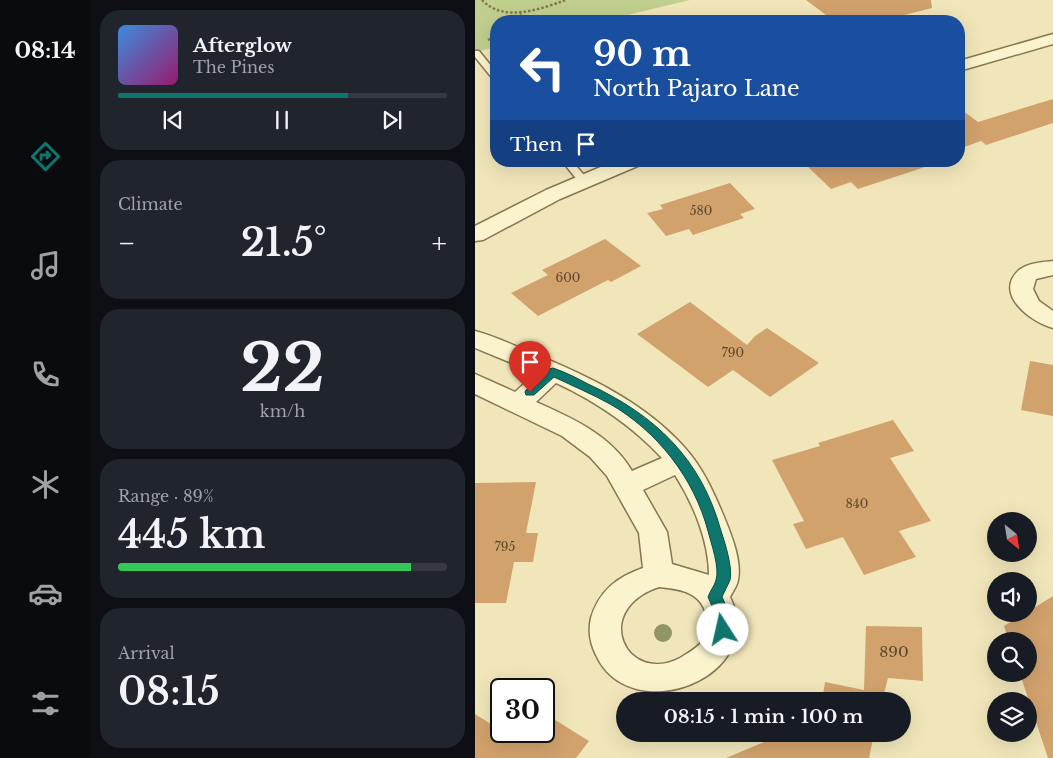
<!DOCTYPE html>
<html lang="en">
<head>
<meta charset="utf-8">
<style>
	:root { --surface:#171b24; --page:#20242c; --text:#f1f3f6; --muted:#9ea1a6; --line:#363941; --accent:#0f766e }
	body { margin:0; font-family:"Libre Baskerville",serif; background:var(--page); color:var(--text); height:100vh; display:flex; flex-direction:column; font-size:19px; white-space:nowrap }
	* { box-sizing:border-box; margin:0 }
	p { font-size:16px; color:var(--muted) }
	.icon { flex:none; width:28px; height:28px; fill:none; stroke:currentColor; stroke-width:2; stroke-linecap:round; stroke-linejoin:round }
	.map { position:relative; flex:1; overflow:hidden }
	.sheet { display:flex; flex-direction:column; gap:10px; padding:10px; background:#0d0f14; width:385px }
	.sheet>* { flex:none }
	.top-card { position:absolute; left:15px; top:15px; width:475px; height:152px; border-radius:20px; box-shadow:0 5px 20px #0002; background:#1a4fa0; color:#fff; overflow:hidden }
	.needle { width:32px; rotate:150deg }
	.tools { position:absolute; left:512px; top:512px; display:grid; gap:10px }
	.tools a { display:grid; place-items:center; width:50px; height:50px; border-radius:50%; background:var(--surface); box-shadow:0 5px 20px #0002; font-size:25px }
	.speed { position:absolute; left:15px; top:678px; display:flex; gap:10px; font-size:25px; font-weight:700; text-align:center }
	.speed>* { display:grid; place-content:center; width:65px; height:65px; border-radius:50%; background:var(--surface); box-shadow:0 5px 20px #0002; line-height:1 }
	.speed .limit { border:2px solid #111; border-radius:8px; background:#fff; color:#111 }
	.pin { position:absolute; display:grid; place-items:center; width:42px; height:42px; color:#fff; margin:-51px -21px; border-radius:50% 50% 50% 0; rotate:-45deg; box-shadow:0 0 5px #0007 }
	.pin .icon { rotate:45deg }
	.me { position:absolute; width:55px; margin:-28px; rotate:350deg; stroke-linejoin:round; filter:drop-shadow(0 0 4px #0008) }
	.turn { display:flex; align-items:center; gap:18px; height:105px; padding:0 20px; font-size:22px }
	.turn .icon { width:65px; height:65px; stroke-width:2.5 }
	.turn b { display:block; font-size:35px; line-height:42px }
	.then { display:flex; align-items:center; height:48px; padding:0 20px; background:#0003; gap:10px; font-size:19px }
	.big { font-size:38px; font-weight:600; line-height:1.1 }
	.sheet .card { flex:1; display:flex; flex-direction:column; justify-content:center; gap:8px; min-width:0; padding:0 18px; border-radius:20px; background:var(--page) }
	.sheet .dial { align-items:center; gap:0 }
	.dial b { font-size:65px; line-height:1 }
	.song { display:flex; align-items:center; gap:15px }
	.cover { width:60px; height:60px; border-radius:8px; background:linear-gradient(135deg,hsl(210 70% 55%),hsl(320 70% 35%)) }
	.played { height:5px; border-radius:2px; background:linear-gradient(90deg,var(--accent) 70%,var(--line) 70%) }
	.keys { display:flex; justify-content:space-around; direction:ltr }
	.heat { display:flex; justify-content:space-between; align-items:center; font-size:28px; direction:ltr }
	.charge { height:8px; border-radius:4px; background:linear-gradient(90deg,#34c759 89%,var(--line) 0) }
	.trip { position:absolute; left:141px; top:692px; width:295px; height:50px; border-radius:25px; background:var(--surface); box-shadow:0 5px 20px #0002; font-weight:600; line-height:50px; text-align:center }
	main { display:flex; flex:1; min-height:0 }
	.tab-bar { display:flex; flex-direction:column; width:90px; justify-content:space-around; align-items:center; background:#090b0e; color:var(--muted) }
	.tab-bar .icon { width:35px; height:35px }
	.tab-bar .active { color:var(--accent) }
	.tab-bar b { font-size:22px; color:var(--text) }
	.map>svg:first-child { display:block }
	.green { fill:#c0cf8e }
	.building { fill:#d2a26d }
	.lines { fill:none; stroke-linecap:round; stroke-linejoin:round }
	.service-casing { stroke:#887553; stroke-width:3 }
	.minor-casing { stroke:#887553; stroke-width:3 }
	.path { stroke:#887553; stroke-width:2.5; stroke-dasharray:2.5 2; stroke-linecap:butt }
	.service { fill:#fbf3cd; fill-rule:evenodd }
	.minor { fill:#fbf3cd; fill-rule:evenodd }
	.tree { fill:#909665 }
	.route { fill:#0f766e; stroke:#0a4d48 }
	.labels { text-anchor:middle; stroke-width:5; stroke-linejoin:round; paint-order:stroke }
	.number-label { font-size:12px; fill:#5d482f }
	.near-number-label { font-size:15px; fill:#5d482f }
</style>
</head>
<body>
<main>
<nav class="tab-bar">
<b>08:14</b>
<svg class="icon active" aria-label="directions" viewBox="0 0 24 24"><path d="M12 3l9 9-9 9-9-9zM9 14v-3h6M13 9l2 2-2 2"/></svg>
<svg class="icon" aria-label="music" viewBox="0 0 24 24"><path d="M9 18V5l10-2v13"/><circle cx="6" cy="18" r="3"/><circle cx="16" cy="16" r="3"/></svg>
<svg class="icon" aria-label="phone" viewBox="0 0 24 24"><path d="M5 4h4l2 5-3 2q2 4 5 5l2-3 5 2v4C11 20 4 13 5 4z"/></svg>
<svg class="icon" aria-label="climate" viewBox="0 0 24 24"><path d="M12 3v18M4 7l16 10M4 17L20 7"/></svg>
<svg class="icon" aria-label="car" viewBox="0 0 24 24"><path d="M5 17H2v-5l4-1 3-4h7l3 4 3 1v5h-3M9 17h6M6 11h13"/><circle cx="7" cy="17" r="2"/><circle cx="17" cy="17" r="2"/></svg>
<svg class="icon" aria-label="filters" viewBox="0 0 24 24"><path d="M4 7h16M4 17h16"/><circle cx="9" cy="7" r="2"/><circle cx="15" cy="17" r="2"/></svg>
</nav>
<section class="sheet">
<div class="card">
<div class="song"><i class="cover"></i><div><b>Afterglow</b><p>The Pines</p></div></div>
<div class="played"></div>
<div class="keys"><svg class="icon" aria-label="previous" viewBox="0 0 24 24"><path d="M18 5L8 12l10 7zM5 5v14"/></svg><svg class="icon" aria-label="pause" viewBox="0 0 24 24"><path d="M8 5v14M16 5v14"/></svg><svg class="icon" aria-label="next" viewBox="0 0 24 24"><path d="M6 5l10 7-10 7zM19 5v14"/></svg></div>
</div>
<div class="card"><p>Climate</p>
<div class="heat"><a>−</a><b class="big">21.5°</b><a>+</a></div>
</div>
<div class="card dial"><b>22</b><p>km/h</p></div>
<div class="card"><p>Range · 89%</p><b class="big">445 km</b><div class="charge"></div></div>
<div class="card"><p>Arrival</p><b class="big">08:15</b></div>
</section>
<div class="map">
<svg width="578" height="758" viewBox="0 0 578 758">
	<rect width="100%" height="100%" fill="#f1e6ba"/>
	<!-- green -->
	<path class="green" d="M0,0h215l-88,21h-106v26l-21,5z"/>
	<!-- building -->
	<g class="building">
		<path d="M331,0h125l1,8 -51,13h-11l-8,-5 -28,5z"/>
		<path d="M578,99v24l-67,22 -5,-4 -22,8v-41l19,14z"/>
		<path d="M327,161h125l1,5 -70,23 -7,-7 -20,7z"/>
		<path d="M255,183l25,26 -15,5 4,4 -51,17 -4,-6 -23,7 -19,-23 16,-4 -3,-4z"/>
		<path d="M130,239l36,27 -30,16 -3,-2 -70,36 -27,-23 37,-18 -6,-5z"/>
		<path d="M215,302l57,43 8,-9 12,-8 52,35 -49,34 -37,-27 -25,17 -71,-53z"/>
		<path d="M555,361l23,4v51l-32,-6z"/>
		<path d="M418,420l21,31 -24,7 41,63 -32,10 17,26 -52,18 -21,-38 -37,12 -13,-25 11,-3 -32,-61 48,-14 -2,-3z"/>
		<path d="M61,482l-10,51h12l-5,29h-19l-8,41h-31v-120z"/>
		<path d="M578,596v162h-5l-28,-84h9v-33h-20l-5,-15 20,-12h5v-3z"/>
		<path d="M391,626l56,1 1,54 -35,-3 -6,23h-60l3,-19 39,8z"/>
		<path d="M69,713l45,28 -13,17h-101v-44l38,24 5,-7h26z"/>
		<path d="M308,734h91l-5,24h-143z"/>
	</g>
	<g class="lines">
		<defs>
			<g id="service">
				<path d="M0,51h4l17,21v8l-3,-1 -18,-22z"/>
				<path d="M87,161h10l16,19 -1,2h-8z"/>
			</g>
			<g id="minor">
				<path d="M578,34v10l-94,27v-10z"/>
				<path d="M140,161h28l-3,4 -80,34 -77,41 -8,1v-15l71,-36z"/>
				<path d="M578,261v14l-17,4 -3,10 6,12 14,10v17c-22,-6 -60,-34 -34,-58 9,-7 23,-8 34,-9z"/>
				<path d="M0,331c19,5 38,14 57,22 56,23 112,49 153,95 18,20 29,45 39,69 7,17 18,44 14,63 -1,6 -5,11 -8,17 39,81 -100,133 -134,58 -6,-12 -8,-24 -5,-37 8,-27 26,-41 52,-50l-4,-35 -32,-57 -17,-19 -28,-21 -87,-42v-20l40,18 21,-19 -61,-25zM81,383c41,19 75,42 106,75l-30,13c-21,-36 -60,-53 -96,-69zM200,475c18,28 34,66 34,100l-37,-11 -5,-32 -24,-42zM184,587c23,2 45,6 48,33 0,6 0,14 -3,19 -5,8 -16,14 -24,19 -54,28 -90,-48 -21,-71z"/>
			</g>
		</defs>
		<!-- service casing -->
		<use href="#service" class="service-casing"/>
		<!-- minor casing -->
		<use href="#minor" class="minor-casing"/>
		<!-- path -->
		<g class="path">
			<path d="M7,0c22,23 58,9 84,0"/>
			<path d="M39,21l7,-8"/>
			<path d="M13,40l8,-4"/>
		</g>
		<!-- service -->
		<use href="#service" class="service"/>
		<!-- minor -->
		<use href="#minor" class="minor"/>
	</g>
	<!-- trees -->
	<circle class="tree" cx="188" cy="633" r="9"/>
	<!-- route -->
	<path class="route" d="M78,368c12,4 24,10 35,16 67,31 113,74 133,147 4,12 12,37 9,49 -2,5 -6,12 -8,17 5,11 12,25 6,37l-5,2 -5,-2 -3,-21 -7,-16c2,-6 7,-12 8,-17 4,-12 -5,-37 -8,-49 -14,-53 -51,-100 -98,-127 -18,-10 -37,-18 -56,-27l-20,18h-8l-1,-3 1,-2 23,-21z"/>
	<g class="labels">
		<!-- number labels -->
		<g class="number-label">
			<text x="226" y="215">580</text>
			<text x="93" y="282">600</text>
			<text x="258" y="357">790</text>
			<text x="382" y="508">840</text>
			<text x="30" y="551">795</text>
		</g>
		<!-- near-number labels -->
		<g class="near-number-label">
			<text x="419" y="657">890</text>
		</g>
	</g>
</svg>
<div class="tools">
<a><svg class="needle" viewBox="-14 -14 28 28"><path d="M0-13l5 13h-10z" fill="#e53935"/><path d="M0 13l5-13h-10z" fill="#9ea1a6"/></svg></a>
<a><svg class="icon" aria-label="sound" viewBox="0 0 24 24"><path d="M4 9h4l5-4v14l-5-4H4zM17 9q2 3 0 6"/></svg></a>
<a><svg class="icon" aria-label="search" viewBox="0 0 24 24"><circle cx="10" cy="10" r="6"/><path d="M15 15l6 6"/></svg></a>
<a><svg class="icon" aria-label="layers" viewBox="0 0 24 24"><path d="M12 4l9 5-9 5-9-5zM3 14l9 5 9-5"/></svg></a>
</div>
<div class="speed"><div class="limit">30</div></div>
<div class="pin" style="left:55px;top:392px;background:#d93025"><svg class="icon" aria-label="arrive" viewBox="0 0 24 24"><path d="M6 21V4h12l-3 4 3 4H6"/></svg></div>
<svg class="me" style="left:248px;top:630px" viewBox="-20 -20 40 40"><circle r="19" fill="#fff"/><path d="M0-13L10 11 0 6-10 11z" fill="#0f766e"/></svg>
<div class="trip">08:15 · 1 min · 100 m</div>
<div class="top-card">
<div class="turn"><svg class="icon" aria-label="left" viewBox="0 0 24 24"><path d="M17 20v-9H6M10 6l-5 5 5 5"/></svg><div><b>90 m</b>North Pajaro Lane</div></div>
<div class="then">Then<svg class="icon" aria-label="arrive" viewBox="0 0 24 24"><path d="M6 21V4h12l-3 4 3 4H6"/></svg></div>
</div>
</div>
</main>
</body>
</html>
